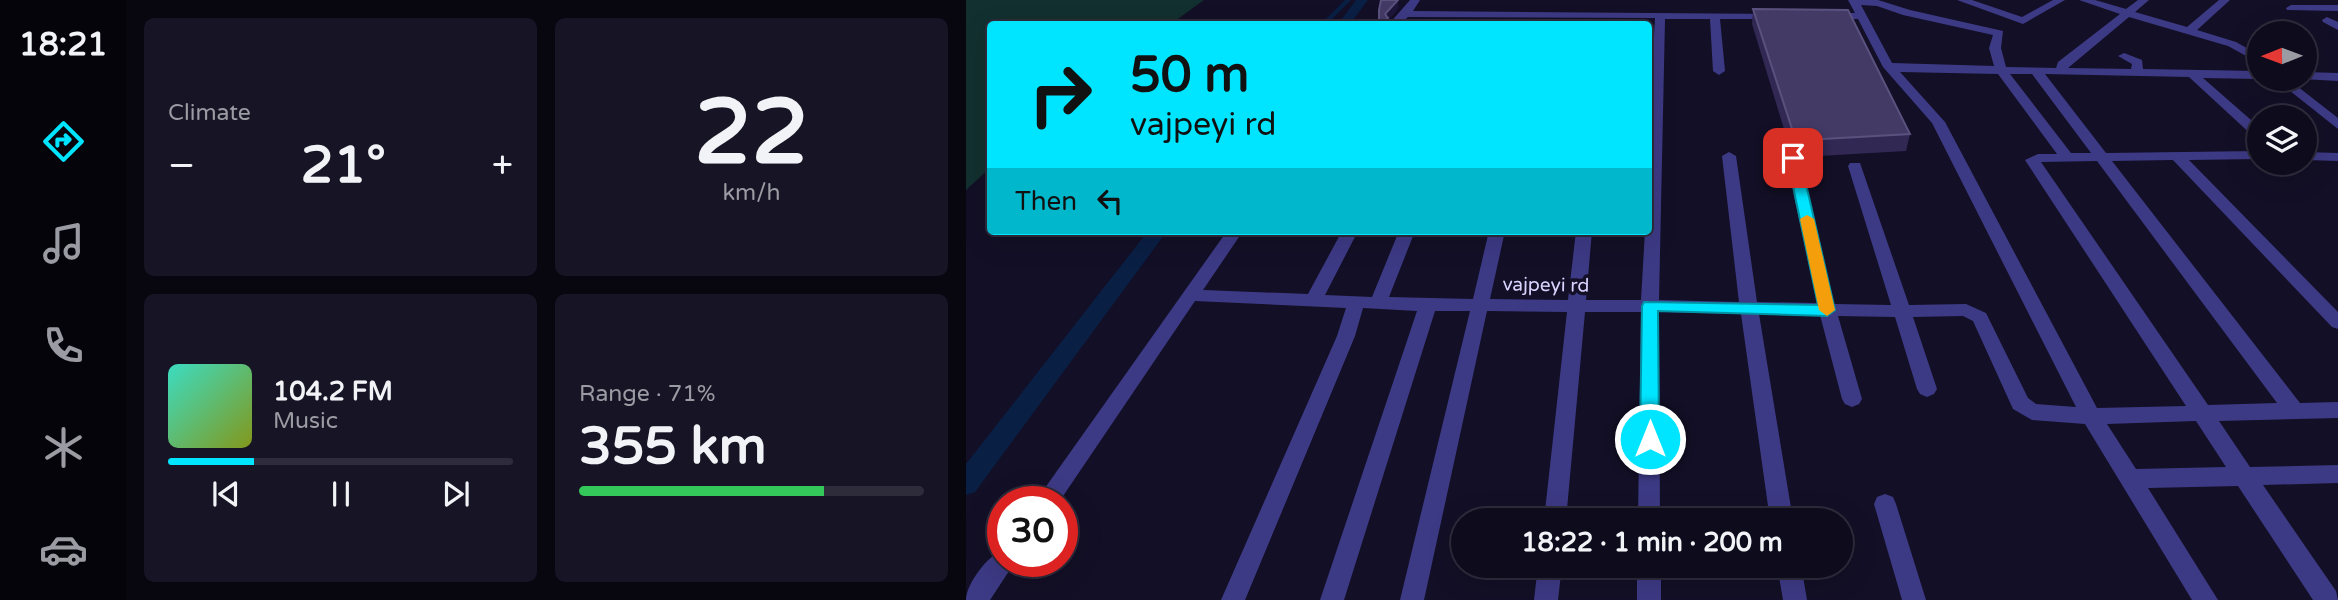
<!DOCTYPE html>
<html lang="en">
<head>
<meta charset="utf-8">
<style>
	:root { --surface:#0e0b1c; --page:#171425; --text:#f1f3f6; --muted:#9b9ba3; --line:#2e2b3b; --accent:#00e5ff }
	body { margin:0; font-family:"Varela Round",sans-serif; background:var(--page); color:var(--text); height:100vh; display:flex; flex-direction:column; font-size:26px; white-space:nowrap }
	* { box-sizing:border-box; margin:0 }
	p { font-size:23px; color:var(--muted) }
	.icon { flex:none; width:38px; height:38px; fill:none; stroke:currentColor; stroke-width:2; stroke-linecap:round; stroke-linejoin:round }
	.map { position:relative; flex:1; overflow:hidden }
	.sheet { display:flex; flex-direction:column; gap:18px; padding:18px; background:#08060f; width:840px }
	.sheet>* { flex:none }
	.banner { position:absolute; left:21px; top:21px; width:665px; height:214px; border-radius:7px; box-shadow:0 7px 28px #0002,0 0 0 2px var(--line); background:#00e5ff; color:#111; overflow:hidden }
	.needle { width:46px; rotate:269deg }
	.tools { position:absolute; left:1281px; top:21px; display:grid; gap:14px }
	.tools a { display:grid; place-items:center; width:70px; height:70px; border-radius:50%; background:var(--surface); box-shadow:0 7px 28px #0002,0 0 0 2px var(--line); font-size:35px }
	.speed { position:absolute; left:21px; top:486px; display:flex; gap:14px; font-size:35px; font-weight:700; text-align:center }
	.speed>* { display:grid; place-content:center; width:91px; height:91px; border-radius:50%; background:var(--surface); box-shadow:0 7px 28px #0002,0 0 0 2px var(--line); line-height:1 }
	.speed .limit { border:10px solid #d22; background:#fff; color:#111 }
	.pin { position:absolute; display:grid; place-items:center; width:60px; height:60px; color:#fff; margin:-30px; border-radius:14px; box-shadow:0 4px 10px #0006 }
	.me { position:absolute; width:77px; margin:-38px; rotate:0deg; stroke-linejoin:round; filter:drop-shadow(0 0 5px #0008) }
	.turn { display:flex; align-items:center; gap:24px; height:147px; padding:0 28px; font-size:32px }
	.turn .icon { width:91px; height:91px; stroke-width:2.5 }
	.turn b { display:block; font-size:49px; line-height:60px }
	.then { display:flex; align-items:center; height:66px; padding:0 28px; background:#0003; gap:14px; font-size:26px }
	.big { font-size:52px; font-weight:700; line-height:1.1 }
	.sheet .card { flex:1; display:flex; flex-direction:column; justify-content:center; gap:10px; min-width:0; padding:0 24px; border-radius:10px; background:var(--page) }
	.sheet .dial { align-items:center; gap:0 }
	.dial b { font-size:91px; line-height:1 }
	.song { display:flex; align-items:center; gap:21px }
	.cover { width:84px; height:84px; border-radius:10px; background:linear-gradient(135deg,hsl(170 70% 55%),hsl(70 70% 35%)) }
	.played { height:7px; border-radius:4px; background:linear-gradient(90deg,var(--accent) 25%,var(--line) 25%) }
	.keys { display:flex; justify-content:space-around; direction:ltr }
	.heat { display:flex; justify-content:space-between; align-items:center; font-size:38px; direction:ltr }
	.charge { height:10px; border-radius:5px; background:linear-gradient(90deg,#34c759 71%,var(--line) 0) }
	.sheet .tiles { flex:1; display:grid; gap:18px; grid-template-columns:repeat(2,1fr) }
	.trip { position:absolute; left:485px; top:508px; width:402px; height:70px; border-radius:35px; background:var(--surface); box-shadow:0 7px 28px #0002,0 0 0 2px var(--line); font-weight:700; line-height:70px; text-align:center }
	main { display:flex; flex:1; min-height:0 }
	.tab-bar { display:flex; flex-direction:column; width:126px; justify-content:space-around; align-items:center; background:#06040b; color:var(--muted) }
	.tab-bar .icon { width:49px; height:49px }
	.tab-bar .selected { color:var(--accent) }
	.tab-bar b { font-size:32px; color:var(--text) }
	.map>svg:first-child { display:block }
	.green { fill:#12302f }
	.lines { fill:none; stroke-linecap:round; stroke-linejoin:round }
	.stream { stroke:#0a1f44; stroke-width:4.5 }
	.canal { fill:#0a1f44; fill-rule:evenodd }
	.minor { fill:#3d3a85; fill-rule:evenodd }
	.wall { fill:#312854 }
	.shaded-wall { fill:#1d163a }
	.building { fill:#433a66; stroke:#5a527e; stroke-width:2 }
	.route { fill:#00e5ff; stroke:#0095a6; stroke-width:2 }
	.slow { fill:#f59e0b }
	.labels { text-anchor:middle; stroke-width:7; stroke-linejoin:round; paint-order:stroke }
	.street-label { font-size:19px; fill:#d9d4ff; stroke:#130f26 }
</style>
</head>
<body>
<main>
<nav class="tab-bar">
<b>18:21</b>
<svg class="icon selected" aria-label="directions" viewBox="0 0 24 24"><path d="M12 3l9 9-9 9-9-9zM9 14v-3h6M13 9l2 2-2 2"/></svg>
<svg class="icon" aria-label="music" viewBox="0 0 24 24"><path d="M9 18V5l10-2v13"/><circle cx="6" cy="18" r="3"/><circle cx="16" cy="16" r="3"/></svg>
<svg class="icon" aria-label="phone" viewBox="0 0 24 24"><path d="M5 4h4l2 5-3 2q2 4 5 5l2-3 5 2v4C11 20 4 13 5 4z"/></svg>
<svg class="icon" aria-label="climate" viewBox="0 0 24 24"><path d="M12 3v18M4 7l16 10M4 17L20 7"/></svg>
<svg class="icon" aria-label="car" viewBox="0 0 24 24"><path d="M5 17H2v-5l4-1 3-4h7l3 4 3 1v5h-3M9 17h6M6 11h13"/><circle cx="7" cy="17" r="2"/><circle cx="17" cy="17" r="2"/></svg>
</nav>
<section class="sheet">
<div class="tiles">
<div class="card"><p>Climate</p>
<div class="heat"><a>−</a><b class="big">21°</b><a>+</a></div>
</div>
<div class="card dial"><b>22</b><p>km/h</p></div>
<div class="card">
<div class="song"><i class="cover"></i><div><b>104.2 FM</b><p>Music</p></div></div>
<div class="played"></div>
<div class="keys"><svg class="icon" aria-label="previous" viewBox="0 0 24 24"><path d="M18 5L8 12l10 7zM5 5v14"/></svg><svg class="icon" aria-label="pause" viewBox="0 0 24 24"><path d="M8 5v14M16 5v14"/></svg><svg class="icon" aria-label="next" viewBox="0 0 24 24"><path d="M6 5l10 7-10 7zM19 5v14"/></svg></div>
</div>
<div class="card"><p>Range · 71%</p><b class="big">355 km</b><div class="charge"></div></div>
</div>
</section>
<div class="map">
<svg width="1372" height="600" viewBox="0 0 1372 600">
	<rect width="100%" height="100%" fill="#130f26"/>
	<!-- green -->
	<path class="green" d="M0,0h238l-33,24h-181v144l-24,22z"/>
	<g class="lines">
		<!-- stream -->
		<path class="stream" d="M358,24l24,-24"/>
		<!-- canal -->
		<g class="canal">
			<path d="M390,0h12l-18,24h-12z"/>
			<path d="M182,231h19l-192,261 -9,3v-31z"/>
		</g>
		<!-- minor -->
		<g class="minor">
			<path d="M444,0h10l-7,11 366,3v4l-4,1h-55l5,52 -6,4 -6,-4 -3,-52h-45l-6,281 80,2 -17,-146 7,-4 7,4 21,146 60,1 -31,-145 7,-4 7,4 34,146 57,1 -43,-139 2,-3h10l49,142 57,-1 20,9 42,85 8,6 40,3 -144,-284 -49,-56 -25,-48h-30l-5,-3 5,-3h27l-7,-13h30l32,10 93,21 -2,17 5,19 50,1 2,-6 62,-48 -41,-14h16l31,9 12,-9h11l-14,12 52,15 32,-27h11l-33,30 39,12 23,13v8l-31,-17 -99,-29 -61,51 63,1 1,-5 -14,-8 6,-3 18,7 1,9 116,2v8l-56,-1 56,49v11l-5,-1 -65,-60 -144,-3 61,79 153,-2v8l-70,1 149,152v17l-6,-2 -159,-167 -61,1 188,242 38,-1v16l-119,3 31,46 88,-2v18l-75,2 73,106 2,9h-25l-75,-114 -90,2 70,112h-26l-107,-176 -53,-4 -19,-11 -40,-88 -10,-5 -50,1 24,72 -3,5 -7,3 -7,-3 -3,-5 -22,-72 -57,-1 24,83 -3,5 -7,3 -7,-3 -3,-5 -22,-84 -61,-1 34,206h-23l-29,-206 -82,-2 1,208h-22l3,-208h-56l-19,208h-22l23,-208 -80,-1 -63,289h-24l70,-289h-35l-91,289h-24l97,-289 -54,-3 -8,28 -110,264h-24l116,-264 9,-28 -151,-7 -136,201h-24l192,-271h16l-40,59 105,4 34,-63h16l-33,64 47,2 27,-66h16l-26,66 84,2 16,-68h16l-15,68 78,1 8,-69h16l-6,69h55l4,-69h3v-81l7,-132 -247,-1 -8,7h-11zM895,5l16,1 26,9 90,20 -4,13 5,18 -102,-3zM934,72l98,2 59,80h-19l-13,6 161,246 -89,2 -152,-286zM1044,74h22l59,79h-20zM1131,161l180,242 -69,2 -167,-243zM1230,421l30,46 -90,2 -29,-45z"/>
			<path d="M991,0h15l50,17 31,-17h12l-42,24z"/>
			<path d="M1325,5h47v6l-51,-1 -1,-2z"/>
			<path d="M1361,17l11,5v8l-15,-8 -1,-2z"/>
			<path d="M1339,72l33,1v8l-36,-2h3z"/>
			<path d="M1309,79h13l50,39v11z"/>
			<path d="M1339,152l33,1v8l-33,-1z"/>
			<path d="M919,494l8,3 3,7 30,96h-24l-28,-96 3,-7z"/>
			<path d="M37,550v12h12l-25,38h-24c0,-16 22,-45 37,-50z"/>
			<path d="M572,565h24l-4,35h-24z"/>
			<rect x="671" y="565" width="24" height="35"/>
			<path d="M811,565h24l6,35h-24z"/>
		</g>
	</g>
	<!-- wall -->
	<path class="wall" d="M787,9l157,125 -4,17 -104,6 -11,-5 -39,-128z"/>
	<!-- shaded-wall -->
	<path class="shaded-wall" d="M432,0l1,8 -11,13 1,3h-7l3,-10z"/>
	<!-- building -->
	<g class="building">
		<path d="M415,0h17l-13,14 3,4 -6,6h-3v-14z"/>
		<path d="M787,9l95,1 62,124 -105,6 -11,-5z"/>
	</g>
	<!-- route -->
	<path class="route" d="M827,154l7,4 35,152 -8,6 -169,-5 1,128 -3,6 -6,2 -7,-2 -3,-6 2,-133 2,-4 174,3 -31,-147z"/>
	<!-- slow -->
	<path class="slow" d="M841,215l7,4 21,91 -8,6 -8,-6 -19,-91z"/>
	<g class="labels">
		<!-- street labels -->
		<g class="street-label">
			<text transform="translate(580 284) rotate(1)" y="7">vajpeyi rd</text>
		</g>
	</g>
</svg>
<div class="tools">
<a><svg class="needle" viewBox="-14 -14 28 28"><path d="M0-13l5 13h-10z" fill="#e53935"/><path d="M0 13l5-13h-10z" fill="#9b9ba3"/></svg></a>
<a><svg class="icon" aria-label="layers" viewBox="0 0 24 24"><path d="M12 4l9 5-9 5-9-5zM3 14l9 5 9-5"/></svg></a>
</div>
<div class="speed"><div class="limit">30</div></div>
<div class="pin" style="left:827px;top:158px;background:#d93025"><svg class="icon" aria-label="arrive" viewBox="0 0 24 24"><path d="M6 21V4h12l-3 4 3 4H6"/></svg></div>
<svg class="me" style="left:684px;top:439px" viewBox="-20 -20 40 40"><circle r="17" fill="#00e5ff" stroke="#fff" stroke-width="3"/><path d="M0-11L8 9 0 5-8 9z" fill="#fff"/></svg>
<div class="trip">18:22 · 1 min · 200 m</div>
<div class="banner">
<div class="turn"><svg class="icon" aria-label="right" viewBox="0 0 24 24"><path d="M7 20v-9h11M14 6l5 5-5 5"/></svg><div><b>50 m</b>vajpeyi rd</div></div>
<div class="then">Then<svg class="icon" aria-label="left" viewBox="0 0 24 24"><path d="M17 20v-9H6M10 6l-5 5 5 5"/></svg></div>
</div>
</div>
</main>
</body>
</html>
